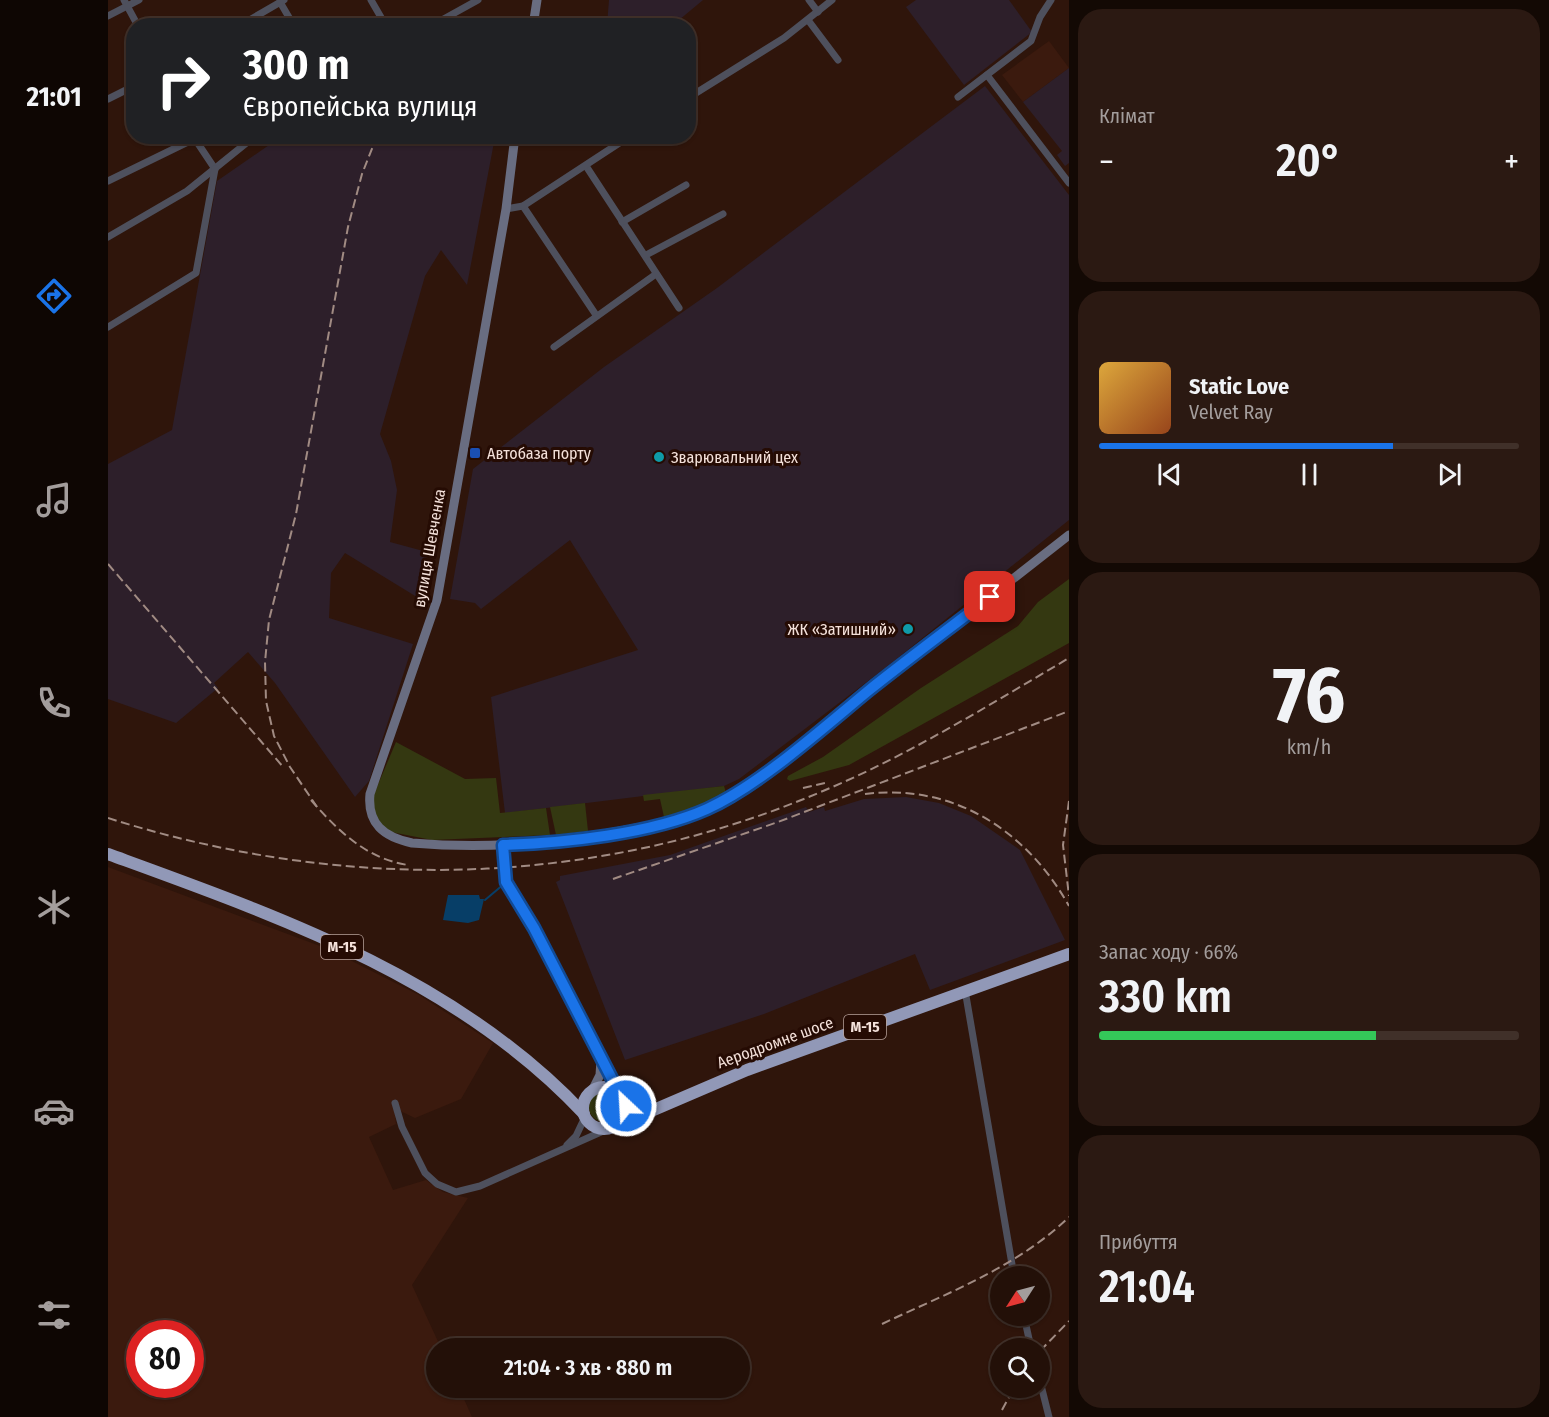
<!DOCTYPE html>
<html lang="uk">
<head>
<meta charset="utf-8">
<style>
	:root { --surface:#231008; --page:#2b1912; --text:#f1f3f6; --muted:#a39d9c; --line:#403029; --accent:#1a73e8 }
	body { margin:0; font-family:"Fira Sans Condensed",sans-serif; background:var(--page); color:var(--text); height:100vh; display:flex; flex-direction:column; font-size:22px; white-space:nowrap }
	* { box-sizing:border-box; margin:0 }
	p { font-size:20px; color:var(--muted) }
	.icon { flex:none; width:33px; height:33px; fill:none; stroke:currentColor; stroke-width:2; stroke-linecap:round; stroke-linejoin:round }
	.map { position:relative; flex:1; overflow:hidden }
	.drawer { display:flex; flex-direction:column; gap:9px; padding:9px; background:#130904; width:480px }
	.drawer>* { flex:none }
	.banner { position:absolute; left:18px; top:18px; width:570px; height:126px; border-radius:24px; box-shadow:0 2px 4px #0004,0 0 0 2px var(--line); background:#202124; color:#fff; overflow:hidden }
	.needle { width:39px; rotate:234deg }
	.tools { position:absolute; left:882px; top:1266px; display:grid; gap:12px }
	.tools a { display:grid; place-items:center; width:60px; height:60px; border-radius:50%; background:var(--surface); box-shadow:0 2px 4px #0004,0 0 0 2px var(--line); font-size:30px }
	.speed { position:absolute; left:18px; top:1320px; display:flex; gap:12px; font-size:30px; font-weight:700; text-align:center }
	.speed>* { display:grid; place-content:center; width:78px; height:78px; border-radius:50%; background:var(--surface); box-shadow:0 2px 4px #0004,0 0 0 2px var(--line); line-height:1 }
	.speed .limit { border:9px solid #d22; background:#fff; color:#111 }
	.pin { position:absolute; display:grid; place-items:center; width:51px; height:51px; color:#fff; margin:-26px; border-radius:12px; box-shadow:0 3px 9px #0006 }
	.me { position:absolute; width:66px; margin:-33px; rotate:335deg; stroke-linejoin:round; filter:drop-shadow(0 0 4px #0008) }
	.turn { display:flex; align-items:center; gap:21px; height:126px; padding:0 18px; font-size:27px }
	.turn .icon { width:78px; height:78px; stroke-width:2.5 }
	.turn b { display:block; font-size:42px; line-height:51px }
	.big { font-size:45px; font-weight:600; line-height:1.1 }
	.drawer .tile { flex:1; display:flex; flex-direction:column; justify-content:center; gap:9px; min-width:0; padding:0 21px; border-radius:24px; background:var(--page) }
	.drawer .dial { align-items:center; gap:0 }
	.dial b { font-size:78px; line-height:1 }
	.song { display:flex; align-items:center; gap:18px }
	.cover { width:72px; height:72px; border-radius:9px; background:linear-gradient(135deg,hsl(40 70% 55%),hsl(20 70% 35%)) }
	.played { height:6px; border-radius:3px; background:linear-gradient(90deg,var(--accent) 70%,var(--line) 70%) }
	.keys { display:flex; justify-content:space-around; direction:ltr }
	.heat { display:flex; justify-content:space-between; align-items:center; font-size:33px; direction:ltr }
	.charge { height:9px; border-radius:4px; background:linear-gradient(90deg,#34c759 66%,var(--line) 0) }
	.trip { position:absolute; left:318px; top:1338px; width:324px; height:60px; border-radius:30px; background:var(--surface); box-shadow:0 2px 4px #0004,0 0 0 2px var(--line); font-weight:600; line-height:60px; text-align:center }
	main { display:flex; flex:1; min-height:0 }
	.dock { display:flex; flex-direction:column; width:108px; justify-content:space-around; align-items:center; background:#0e0603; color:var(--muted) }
	.dock .icon { width:42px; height:42px }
	.dock .selected { color:var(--accent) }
	.dock b { font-size:27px; color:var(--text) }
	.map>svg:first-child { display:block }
	.built { fill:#3b1a0e; fill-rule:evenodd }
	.industrial { fill:#2d1f2a }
	.green { fill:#343811 }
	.water { fill:#073e67 }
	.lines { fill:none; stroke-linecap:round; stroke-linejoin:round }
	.stream { stroke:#073e67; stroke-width:2 }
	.street { stroke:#4e505d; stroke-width:7 }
	.secondary { stroke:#696d81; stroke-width:9 }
	.highway { stroke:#9198b7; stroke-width:12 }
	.rail { stroke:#a18b83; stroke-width:2; stroke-dasharray:9 4.5; stroke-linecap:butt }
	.route-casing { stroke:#114b97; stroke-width:15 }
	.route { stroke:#1a73e8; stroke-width:10 }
	.transit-dot { fill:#1a4fb4; stroke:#250b03; stroke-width:2 }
	.culture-dot { fill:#0f9aa8; stroke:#250b03; stroke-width:2 }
	.labels { text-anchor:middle; stroke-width:6; stroke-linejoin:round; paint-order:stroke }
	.shield { fill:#250b03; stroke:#b6a19a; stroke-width:1.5 }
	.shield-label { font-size:15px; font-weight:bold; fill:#f4e1da }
	.poi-label { font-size:16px; fill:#f4e1da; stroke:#250b03; text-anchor:start }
	.street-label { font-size:16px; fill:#f4e1da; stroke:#250b03 }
</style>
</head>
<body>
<main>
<nav class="dock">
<b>21:01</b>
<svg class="icon selected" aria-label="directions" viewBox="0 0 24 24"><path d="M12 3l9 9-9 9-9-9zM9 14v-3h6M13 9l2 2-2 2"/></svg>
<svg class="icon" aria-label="music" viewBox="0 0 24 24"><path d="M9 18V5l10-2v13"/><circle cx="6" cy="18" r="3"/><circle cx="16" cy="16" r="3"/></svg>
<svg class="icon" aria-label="phone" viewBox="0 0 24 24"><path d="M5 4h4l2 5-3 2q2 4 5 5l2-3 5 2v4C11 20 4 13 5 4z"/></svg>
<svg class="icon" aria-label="climate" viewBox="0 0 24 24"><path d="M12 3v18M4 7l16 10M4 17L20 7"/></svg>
<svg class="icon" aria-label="car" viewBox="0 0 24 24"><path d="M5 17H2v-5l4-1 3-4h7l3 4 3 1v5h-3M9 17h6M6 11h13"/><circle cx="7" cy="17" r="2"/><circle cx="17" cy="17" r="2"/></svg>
<svg class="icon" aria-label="filters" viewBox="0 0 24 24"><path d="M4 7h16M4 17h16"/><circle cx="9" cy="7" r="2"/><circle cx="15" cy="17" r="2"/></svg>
</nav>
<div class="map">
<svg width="961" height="1417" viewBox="0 0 961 1417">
	<rect width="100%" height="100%" fill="#2f150b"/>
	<!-- built -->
	<g class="built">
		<path d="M941,41l20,27 -46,34 -21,-27z"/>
		<path d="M0,867l220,82 91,46 74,48 -32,56 -46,19 -21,-10 2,16 -27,13 24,53 33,-10 17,12 25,6 -56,87 29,63h-5v40h23l13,29h-364zM32,1334h50v50h-50z"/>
	</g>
	<!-- industrial -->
	<g class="industrial">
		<path d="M501,0h94l-30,25h-66z"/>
		<path d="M808,0h93l23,32 -68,53 -58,-78z"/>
		<path d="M961,68v95l-4,3 -8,-11 5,-4 -39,-49z"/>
		<path d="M877,86l84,109v325l-180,145 -150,114 -15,7 -219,27 -14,-116 147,-47 -68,-110 -89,69 -6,-6 -25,-4 23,-130 131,-102 113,-79z"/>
		<path d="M174,136l213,1 -28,148 -26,-35 -16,26 -45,158 11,27 6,29 -7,52 37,10 -2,50 -80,-49 -14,20 -2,45 84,26 -44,137 -14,16 -80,-114 -27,-31 -34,31 4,5 -42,35 -68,-24v-235l64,-34 45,-249z"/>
		<path d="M798,797l33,6 32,13 49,34 45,90 -135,50 -15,-36 -151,60 -139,46 -69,-178 4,-2v-4l110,-21 136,-48 3,5 15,-5 1,4 39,-12z"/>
	</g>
	<!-- green -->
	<g class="green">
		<path d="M961,579v64l-220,122 -59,16 -3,-2 1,-3 35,-19 98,-69 97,-62 20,-24z"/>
		<path d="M288,742l69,37 31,-1 4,35 46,-5 4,27 -118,5 -41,-8 -9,-6 -9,-17 1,-15z"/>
		<path d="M616,786l2,7c-19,13 -40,20 -62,24l-4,-18 -16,2 -1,-6z"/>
		<path d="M477,803l3,28 -32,4 -6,-28z"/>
		<circle cx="496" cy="1107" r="15"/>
	</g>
	<!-- water -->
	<path class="water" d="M340,895h31l1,4h4l-5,21 -11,3 -25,-3z"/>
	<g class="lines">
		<!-- stream -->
		<path class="stream" d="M377,900l19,-16"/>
		<!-- street -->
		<g class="street">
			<path d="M16,0l14,26"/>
			<path d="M263,0l15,26"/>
			<path d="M701,0l9,12"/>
			<path d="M172,2l14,24"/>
			<path d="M0,16l31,-16"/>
			<path d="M700,20l30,40"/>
			<path d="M131,26l45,-26"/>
			<path d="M323,26l47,-26"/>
			<path d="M879,75l82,108"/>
			<path d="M850,97l73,-56 9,-24 11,-17"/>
			<path d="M580,98l96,-60 48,-38"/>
			<path d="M0,99l26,-13"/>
			<path d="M85,136l22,33"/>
			<path d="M478,166l93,142"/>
			<path d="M0,181l86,-42"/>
			<path d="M415,206l73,109"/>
			<path d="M398,209l17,-3 107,-70"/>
			<path d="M514,222l64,-37"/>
			<path d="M0,237l79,-46 68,-55"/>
			<path d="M538,255l77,-41"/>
			<path d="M0,327l88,-54 19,-104"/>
			<path d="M446,347l102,-73"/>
			<path d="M857,990l49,286"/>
			<path d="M287,1103l7,24 23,46 12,11 19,8 24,-6 130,-58"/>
			<path d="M459,1145l9,-9 9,-19"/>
			<path d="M916,1316l7,32"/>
			<path d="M932,1381l9,36"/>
		</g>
		<!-- secondary -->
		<g class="secondary">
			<path d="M425,26l4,-26"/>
			<path d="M407,136l-9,73 -69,391 -67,194c-3,30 14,43 42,49 72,6 144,1 214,-13 27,-5 55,-9 80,-20 25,-12 47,-29 69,-45l294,-230"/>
			<path d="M395,845l3,37 28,46 87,166"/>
			<path d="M485,1089l7,-14 1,-15"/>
		</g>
		<!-- highway -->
		<g class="highway">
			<path d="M0,854c170,62 349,124 476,260"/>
			<circle cx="496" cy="1108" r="21"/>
			<path d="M506,1127l133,-57 322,-116"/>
		</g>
		<!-- rail -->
		<g class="rail">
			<path d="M0,564l176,204"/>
			<path d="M695,788l26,-6"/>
			<path d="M757,794c89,-11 162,37 204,112"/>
			<path d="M203,800c27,31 56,59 97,65"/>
			<path d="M961,801l-6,44 6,51"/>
			<path d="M209,807l-27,-40 -16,-31 -8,-35 -1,-39 4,-42 27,-106 52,-287 14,-53 15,-38"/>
			<path d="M0,818c236,75 486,71 715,-27 86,-36 166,-86 246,-133"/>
			<path d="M505,879l165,-57 291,-111"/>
			<path d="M774,1324c65,-31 134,-56 187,-107"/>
			<path d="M932,1351l29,-30"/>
			<path d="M894,1410l12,-22"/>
		</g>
	</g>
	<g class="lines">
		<defs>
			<path id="route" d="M518,1106l-92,-178 -28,-46 -3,-37c61,-2 148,-11 204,-36 53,-24 116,-81 161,-118 40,-32 82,-63 122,-94"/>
		</defs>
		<!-- route casing -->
		<use href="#route" class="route-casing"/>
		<!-- route -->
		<use href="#route" class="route"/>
	</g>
	<!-- markers -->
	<rect class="transit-dot" x="361" y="447" width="12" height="12" rx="3"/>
	<g class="culture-dot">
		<circle cx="551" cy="457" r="6"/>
		<circle cx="800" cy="629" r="6"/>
	</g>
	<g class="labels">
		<!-- shield labels -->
		<g class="shield">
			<rect x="213" y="935" width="42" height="24" rx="4.5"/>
			<rect x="736" y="1015" width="42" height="24" rx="4.5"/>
		</g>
		<g class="shield-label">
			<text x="234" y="952">М-15</text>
			<text x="757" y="1032">М-15</text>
		</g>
		<!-- poi labels -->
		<g class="poi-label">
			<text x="379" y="459">Автобаза порту</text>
			<text x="563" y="463">Зварювальний цех</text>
			<text x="788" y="635" text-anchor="end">ЖК «Затишний»</text>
		</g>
		<!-- street labels -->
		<g class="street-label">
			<text transform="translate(321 548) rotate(-80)" y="6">вулиця Шевченка</text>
			<text transform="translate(667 1042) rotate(-20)" y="6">Аеродромне шосе</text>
		</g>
	</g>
</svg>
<div class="tools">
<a><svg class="needle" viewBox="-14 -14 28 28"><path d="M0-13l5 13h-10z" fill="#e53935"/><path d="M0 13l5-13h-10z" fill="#a39d9c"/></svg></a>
<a><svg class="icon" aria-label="search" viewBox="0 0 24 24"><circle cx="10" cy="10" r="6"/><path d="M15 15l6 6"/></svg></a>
</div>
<div class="speed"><div class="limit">80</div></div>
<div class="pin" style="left:882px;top:597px;background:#d93025"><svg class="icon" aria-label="arrive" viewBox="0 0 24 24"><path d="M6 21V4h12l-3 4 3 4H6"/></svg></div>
<svg class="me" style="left:518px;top:1106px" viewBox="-20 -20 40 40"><circle r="17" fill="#1a73e8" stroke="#fff" stroke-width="3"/><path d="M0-11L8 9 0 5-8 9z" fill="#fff"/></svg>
<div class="trip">21:04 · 3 хв · 880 m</div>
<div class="banner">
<div class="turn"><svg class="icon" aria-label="right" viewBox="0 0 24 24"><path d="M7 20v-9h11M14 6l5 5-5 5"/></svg><div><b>300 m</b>Європейська вулиця</div></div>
</div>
</div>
<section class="drawer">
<div class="tile"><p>Клімат</p>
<div class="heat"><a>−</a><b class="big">20°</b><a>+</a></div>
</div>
<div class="tile">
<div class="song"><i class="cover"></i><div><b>Static Love</b><p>Velvet Ray</p></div></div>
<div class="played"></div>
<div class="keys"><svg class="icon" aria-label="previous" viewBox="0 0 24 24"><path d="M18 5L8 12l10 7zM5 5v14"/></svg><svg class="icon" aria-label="pause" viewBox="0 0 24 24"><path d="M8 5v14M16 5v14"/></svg><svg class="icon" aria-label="next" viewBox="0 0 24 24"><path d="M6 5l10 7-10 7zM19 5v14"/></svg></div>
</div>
<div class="tile dial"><b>76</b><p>km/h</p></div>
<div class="tile"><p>Запас ходу · 66%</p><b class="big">330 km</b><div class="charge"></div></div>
<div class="tile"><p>Прибуття</p><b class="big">21:04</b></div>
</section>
</main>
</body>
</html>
